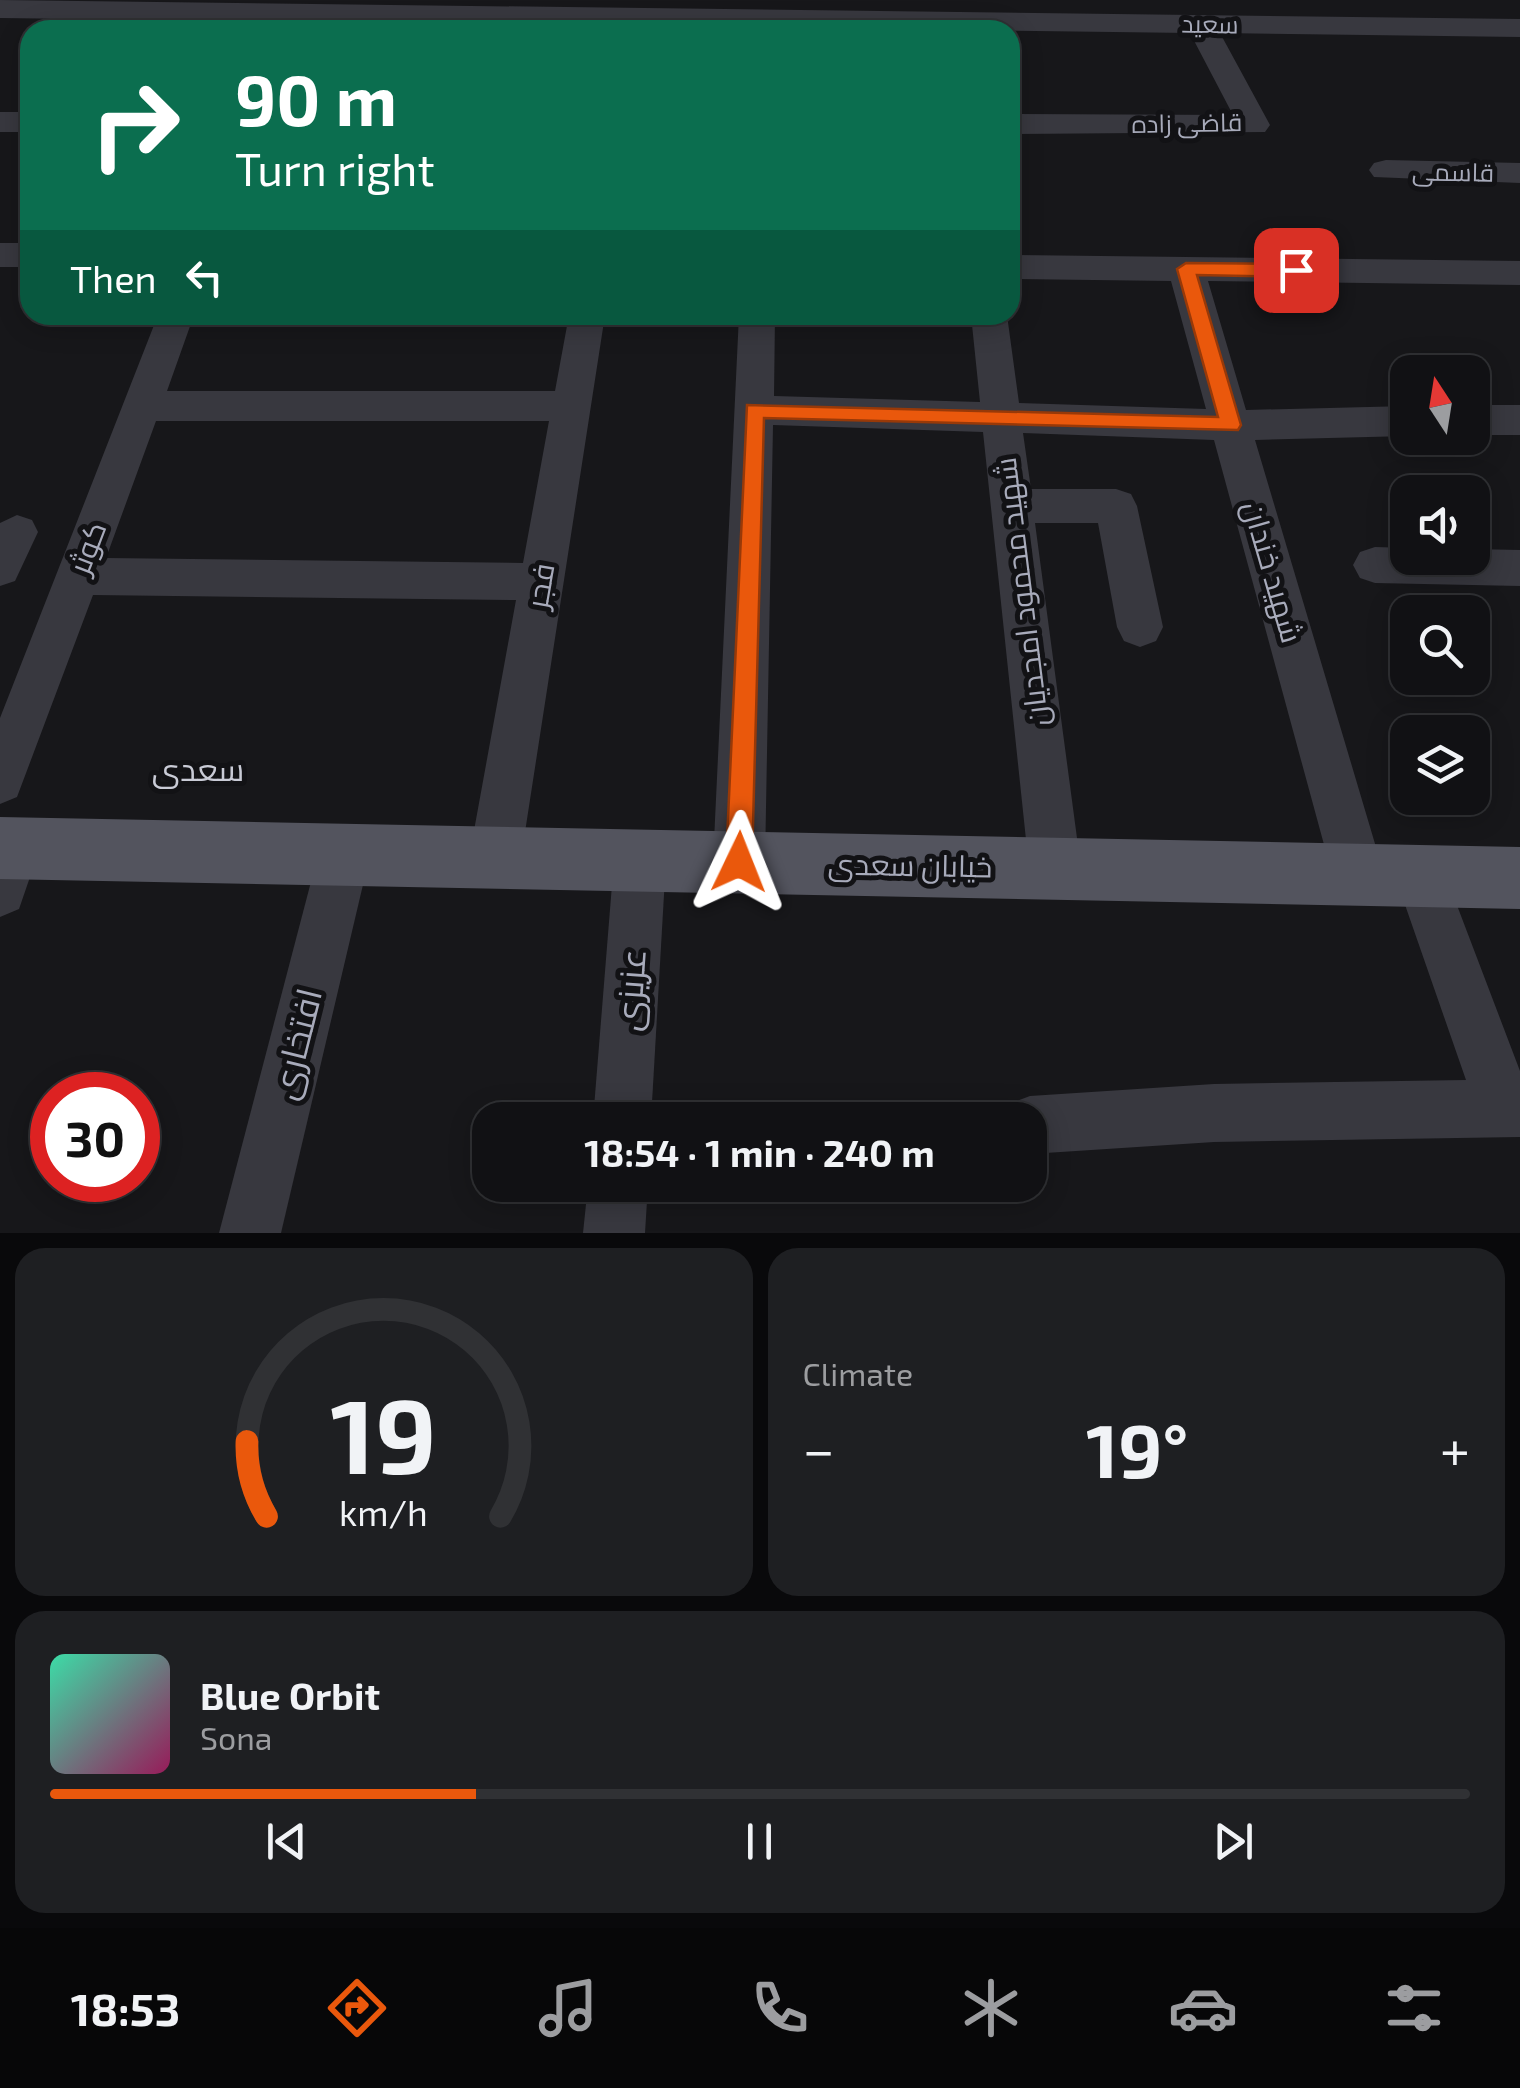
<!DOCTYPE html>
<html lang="en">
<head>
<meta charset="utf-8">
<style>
	:root { --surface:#111114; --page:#1e1f22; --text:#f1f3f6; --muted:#9c9da0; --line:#303134; --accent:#ea580c }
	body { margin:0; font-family:"Exo 2",Cairo,sans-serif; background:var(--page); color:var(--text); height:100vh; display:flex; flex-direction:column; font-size:38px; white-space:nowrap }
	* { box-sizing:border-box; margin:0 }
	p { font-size:32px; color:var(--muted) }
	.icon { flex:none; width:55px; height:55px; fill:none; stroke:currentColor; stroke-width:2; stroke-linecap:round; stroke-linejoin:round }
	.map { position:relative; height:1233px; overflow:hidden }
	.drawer { display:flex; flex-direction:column; gap:15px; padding:15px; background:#09090b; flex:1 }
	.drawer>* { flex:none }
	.hud { position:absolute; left:20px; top:20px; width:1000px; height:305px; border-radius:30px; box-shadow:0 5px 25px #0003,0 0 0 2px var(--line); background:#0b6e4f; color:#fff; overflow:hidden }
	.needle { width:65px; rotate:348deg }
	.buttons { position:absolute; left:1390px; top:355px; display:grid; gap:20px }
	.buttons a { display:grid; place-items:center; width:100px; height:100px; border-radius:20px; background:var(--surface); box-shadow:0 5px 25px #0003,0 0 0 2px var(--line); font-size:50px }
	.speed { position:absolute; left:30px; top:1072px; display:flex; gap:20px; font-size:50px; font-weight:700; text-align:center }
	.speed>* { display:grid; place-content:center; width:130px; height:130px; border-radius:50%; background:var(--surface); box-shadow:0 5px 25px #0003,0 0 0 2px var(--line); line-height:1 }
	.speed .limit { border:15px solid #d22; background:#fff; color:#111 }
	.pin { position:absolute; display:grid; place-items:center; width:85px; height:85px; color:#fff; margin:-42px; border-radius:20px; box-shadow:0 5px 15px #0006 }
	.me { position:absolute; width:110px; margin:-55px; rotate:2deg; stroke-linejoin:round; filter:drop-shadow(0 0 8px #0008) }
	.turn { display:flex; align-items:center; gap:35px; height:210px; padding:0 50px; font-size:45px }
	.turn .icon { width:130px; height:130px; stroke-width:2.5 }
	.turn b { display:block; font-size:70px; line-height:85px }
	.then { display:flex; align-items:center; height:95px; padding:0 50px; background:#0003; gap:20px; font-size:38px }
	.big { font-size:75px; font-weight:700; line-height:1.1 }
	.drawer .widget { flex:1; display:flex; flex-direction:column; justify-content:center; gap:15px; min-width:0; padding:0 35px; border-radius:30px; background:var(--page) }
	.drawer .dial { align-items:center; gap:0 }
	.dial svg { height:260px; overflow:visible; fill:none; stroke:var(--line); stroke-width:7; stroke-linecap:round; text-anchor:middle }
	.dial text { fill:var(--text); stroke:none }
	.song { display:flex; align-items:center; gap:30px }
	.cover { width:120px; height:120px; border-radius:15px; background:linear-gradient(135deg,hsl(160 70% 55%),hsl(330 70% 35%)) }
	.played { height:10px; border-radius:5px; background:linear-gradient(90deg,var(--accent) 30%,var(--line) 30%) }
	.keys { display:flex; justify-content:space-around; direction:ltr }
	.heat { display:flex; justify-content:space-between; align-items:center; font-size:55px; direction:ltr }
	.drawer .tiles { flex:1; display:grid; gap:15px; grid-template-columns:1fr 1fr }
	.widget:last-child { grid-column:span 2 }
	.trip { position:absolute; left:472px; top:1102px; width:575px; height:100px; border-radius:30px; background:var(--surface); box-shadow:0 5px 25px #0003,0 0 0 2px var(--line); font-weight:700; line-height:100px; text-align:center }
	.dock { display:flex; height:160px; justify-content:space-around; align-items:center; background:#070708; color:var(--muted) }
	.dock .icon { width:70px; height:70px }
	.dock .on { color:var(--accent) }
	.dock b { font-size:45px; color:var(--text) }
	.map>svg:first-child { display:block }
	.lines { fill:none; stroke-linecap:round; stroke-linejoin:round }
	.minor { fill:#38383f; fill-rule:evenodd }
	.major { fill:#53545e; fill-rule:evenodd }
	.route { fill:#ea580c; stroke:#983908; stroke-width:2.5 }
	.labels { text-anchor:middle; stroke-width:10; stroke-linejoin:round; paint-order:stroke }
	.far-street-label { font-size:25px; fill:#a8abbb; stroke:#121215 }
	.street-label { font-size:30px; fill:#a8abbb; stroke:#121215 }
	.neighbourhood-label { font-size:32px; fill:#c9cbd6; stroke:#121215 }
	.near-street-label { font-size:35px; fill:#a8abbb; stroke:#121215 }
</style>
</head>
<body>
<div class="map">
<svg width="1520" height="1233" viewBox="0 0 1520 1233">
	<rect width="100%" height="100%" fill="#17171a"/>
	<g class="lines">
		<!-- minor -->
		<g class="minor">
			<path d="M0,0l1520,19v18l-300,-4 50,92 -5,7 -255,2v-20l223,1 -43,-82 -1190,-15z"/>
			<rect x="0" y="112" width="30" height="20"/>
			<path d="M1386,160l134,3v20l-146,-6 -5,-7 5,-7z"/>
			<rect x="0" y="243" width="30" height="24"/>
			<path d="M1010,255l510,6v24l-312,-4 38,129 162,-4v30l-153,4 129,434 -8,18 -18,8 -18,-8 -8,-18 -118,-434 -191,-7 8,56h85l15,5 6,12 26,121 -7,14 -16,6 -16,-6 -7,-14 -19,-104h-63l46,345 -8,18 -18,7 -18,-7 -8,-18 -46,-436 -210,-7 -8,437 -8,18 -18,7 -18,-7 -8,-18 26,-547h36l-1,81 206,6 -9,-87h36l12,88 187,6 -35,-128 -161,-2z"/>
			<path d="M158,315h36l-27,76h388l14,-76h36l-84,543 -8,18 -18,7 -18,-7 -8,-18 47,-258 -423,-5 -76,202 -17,7v-86zM156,421h393l-26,142 -417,-5z"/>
			<rect x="1472" y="405" width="48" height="30"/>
			<path d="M17,515l15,5 6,12 -23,49 -15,5v-63z"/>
			<path d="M1375,547l33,1v10h64v-9l48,1v36l-145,-3 -15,-5 -7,-13 7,-13z"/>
			<path d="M14,823l18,7 8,18 -21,61 -19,8v-88z"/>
			<path d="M344,830l18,7 8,18 -89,378h-62l99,-378 8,-18z"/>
			<path d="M640,835l18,7 8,18 -15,260h-58l21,-260 8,-18z"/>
			<path d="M1421,850l18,8 81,213v66l-306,5 -184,12v-34h-27l6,-16 21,-8 184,-12 252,-4 -71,-204 8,-18z"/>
			<path d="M588,1185h60l-3,48h-62z"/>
		</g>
		<!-- major -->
		<path class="major" d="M0,817l1520,30v62l-1520,-30z"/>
	</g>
	<!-- route -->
	<path class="route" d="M1186,263l110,1 9,6 -9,7 -99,-2 44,150 -3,5 -474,-12 -12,444 -4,10 -9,3 -9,-3 -4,-10 21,-457 471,12 -41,-148z"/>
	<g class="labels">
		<!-- far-street labels -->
		<g class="far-street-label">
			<text transform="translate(1210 24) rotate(1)" y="9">سعید</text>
			<text transform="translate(1187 123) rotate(-1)" y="9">قاضی زاده</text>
			<text transform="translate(1453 172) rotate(1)" y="9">قاسمی</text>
		</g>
		<!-- street labels -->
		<g class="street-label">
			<text transform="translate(88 548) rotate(-69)" y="10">کوثر</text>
			<text transform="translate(1272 572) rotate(74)" y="10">شهید خندان</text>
			<text transform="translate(541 586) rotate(-80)" y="10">فجر</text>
			<text transform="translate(1022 592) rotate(-97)" y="10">شهید محمود امجدیان</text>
			<text transform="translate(910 866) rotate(1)" y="10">خیابان سعدی</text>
		</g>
		<!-- neighbourhood labels -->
		<g class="neighbourhood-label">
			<text x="198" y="781">سعدی</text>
		</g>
		<!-- near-street labels -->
		<g class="near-street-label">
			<text transform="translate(631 990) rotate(-86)" y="12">عزیزی</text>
			<text transform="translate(297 1044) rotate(-76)" y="12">افتخاری</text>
		</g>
	</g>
</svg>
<div class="buttons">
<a><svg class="needle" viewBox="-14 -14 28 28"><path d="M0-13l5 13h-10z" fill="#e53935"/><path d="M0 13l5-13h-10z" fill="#9c9da0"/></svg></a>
<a><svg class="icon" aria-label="sound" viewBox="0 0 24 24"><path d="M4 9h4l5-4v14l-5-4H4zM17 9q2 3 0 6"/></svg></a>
<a><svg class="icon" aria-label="search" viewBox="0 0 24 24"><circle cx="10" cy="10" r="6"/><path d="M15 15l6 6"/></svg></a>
<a><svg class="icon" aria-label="layers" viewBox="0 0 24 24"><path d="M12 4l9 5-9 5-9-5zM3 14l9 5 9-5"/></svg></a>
</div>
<div class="speed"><div class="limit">30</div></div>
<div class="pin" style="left:1296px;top:270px;background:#d93025"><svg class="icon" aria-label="arrive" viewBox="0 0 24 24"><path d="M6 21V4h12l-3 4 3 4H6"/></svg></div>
<svg class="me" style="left:739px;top:862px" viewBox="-20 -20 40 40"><path d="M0-17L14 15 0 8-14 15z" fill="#ea580c" stroke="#fff" stroke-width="4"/></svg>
<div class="trip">18:54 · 1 min · 240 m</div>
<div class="hud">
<div class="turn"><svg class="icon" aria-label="right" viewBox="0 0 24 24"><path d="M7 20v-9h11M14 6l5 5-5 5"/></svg><div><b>90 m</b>Turn right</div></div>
<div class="then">Then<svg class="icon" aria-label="left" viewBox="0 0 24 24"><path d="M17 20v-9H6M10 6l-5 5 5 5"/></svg></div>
</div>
</div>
<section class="drawer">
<div class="tiles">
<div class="widget dial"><svg viewBox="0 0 100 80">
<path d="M14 69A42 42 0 1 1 86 69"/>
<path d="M14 69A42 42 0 0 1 8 46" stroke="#ea580c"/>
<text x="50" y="56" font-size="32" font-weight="700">19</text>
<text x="50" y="72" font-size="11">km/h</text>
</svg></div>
<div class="widget"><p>Climate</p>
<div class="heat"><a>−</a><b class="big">19°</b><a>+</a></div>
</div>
<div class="widget">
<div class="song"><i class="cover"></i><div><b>Blue Orbit</b><p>Sona</p></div></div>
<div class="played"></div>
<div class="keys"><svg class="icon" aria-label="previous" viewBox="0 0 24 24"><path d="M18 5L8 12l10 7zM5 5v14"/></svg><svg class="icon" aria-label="pause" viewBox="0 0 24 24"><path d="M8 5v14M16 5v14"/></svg><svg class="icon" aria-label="next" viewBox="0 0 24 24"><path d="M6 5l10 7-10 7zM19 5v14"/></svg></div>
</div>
</div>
</section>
<nav class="dock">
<b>18:53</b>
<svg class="icon on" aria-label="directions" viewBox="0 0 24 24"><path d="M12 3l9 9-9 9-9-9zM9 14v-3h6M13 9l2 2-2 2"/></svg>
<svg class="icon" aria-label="music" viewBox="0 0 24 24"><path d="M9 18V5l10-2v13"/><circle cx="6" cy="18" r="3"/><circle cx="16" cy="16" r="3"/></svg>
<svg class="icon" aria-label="phone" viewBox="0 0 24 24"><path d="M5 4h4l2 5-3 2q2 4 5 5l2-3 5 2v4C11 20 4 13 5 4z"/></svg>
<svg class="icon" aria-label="climate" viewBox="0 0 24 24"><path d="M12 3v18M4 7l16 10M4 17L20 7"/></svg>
<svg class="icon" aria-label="car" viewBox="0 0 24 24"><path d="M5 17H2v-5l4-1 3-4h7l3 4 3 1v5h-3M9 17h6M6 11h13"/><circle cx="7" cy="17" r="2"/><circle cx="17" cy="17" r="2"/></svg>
<svg class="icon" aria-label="filters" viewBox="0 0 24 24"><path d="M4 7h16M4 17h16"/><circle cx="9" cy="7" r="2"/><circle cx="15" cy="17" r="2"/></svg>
</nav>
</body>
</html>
